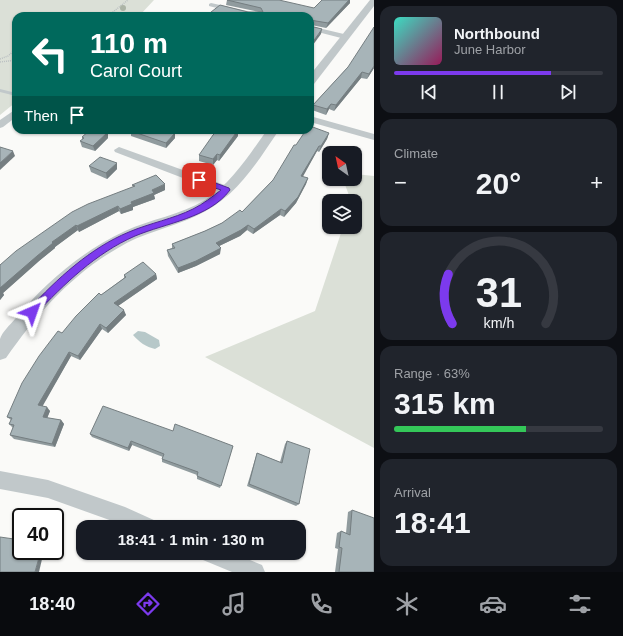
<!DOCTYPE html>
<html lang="en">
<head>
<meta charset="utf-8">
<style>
	:root { --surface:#171b24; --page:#20242c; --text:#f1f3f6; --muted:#9ea1a6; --line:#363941; --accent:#7c3aed }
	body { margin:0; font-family:Arial,sans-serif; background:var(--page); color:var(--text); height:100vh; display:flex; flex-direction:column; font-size:15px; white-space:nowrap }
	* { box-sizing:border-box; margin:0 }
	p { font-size:13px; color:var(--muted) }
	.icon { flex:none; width:22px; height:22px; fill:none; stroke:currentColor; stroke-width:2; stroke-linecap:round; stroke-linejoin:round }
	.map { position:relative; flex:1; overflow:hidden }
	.details { display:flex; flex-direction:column; gap:6px; padding:6px; background:#0d0f14; width:249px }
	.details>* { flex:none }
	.top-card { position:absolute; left:12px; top:12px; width:302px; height:122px; border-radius:12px; box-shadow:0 1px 3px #0004; background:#00695c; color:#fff; overflow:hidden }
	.needle { width:26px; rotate:327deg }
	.controls { position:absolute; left:322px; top:146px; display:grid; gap:8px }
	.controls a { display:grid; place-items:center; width:40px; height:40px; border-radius:8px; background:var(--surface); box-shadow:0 1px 3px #0004; font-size:20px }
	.speed { position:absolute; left:12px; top:508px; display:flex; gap:8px; font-size:20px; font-weight:700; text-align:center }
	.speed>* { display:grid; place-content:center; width:52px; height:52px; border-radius:50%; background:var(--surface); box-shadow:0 1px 3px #0004; line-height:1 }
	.speed .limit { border:2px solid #111; border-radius:6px; background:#fff; color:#111 }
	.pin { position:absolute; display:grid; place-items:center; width:34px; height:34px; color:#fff; margin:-17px; border-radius:8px; box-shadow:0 2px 6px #0006 }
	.me { position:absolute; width:44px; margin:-22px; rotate:43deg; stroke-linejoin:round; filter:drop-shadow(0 0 3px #0008) }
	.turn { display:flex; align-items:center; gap:14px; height:84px; padding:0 12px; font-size:18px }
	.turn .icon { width:52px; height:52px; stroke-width:2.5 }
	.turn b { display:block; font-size:28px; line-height:34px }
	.then { display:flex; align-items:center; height:38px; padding:0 12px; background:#0003; gap:8px; font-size:15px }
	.big { font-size:30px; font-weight:700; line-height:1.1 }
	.details .tile { flex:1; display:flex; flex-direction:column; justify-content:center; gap:6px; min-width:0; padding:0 14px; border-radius:12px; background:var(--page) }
	.details .dial { align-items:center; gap:0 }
	.dial svg { height:104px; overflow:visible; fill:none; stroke:var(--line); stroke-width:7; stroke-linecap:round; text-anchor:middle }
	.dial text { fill:var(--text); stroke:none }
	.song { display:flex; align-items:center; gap:12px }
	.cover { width:48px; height:48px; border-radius:6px; background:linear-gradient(135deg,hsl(170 70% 55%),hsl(330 70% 35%)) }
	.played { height:4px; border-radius:2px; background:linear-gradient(90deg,var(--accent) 75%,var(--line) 75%) }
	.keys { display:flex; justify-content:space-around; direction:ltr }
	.heat { display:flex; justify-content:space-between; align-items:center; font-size:22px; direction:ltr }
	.charge { height:6px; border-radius:3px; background:linear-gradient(90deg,#34c759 63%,var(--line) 0) }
	.trip { position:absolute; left:76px; top:520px; width:230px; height:40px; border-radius:12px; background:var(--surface); box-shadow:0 1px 3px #0004; font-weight:700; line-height:40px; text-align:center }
	.dock { display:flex; height:64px; justify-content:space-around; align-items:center; background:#090b0e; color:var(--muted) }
	.dock .icon { width:28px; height:28px }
	.dock .active { color:var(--accent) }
	.dock b { font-size:18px; color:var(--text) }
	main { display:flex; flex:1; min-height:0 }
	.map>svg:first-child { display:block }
	.green { fill:#dbe0d7 }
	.water { fill:#b7c8c9 }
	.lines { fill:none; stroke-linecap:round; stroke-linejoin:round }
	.path { stroke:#bbc0c2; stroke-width:1.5; stroke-dasharray:1 1; stroke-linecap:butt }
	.service { fill:#c1c8ca; fill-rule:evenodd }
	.minor { fill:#c1c8ca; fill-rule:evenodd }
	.tertiary { fill:#c1c8ca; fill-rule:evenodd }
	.tree { fill:#acb4a6 }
	.wall { fill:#909b9e }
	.shaded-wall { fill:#757e81 }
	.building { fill:#a7b4b8; stroke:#757e81 }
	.route { fill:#7c3aed; stroke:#51269a }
</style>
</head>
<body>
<main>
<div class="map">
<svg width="374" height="572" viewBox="0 0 374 572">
	<rect width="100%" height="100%" fill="#fafaf8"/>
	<!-- green -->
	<g class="green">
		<path d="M0,0h154l-15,16h-123v86l-16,13z"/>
		<path d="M355,174l19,2v272l-169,-91 110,-46 28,-84h12v-26h-4l-8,-22h12z"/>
	</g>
	<!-- water -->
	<path class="water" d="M138,331l7,1 14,8 1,6 -5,3c-9,-2 -16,-7 -22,-14z"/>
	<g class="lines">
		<!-- path -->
		<g class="path">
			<path d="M108,16l20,-16"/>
			<path d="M0,59l8,-3 8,-7"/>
			<path d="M0,62l16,-2"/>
		</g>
		<!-- service -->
		<path class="service" d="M0,89l16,4v3l-16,-4z"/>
		<!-- minor -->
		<g class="minor">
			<path d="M211,3l49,11 1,2h-13l-39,-10v-2z"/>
			<path d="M310,26l38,9 1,2 -4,2 -35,-9z"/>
			<path d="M16,109v8l-13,10 -3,1v-8z"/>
			<path d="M310,116l64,18v6l-64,-18z"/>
			<path d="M119,147l111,40 1,3 -1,3h-8l-107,-41 -1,-2z"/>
			<path d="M0,471l48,9 77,27 31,14 3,6h-30l-81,-29 -48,-9z"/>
			<path d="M201,553h32l29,12 3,7h-33l-29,-12z"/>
		</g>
		<!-- tertiary -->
		<g class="tertiary">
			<path d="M370,0h4v6l-60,78 -4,1v-10z"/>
			<path d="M267,130h12c-23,34 -44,69 -83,86 -26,12 -54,17 -78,32 -46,26 -82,67 -112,110l-6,2c0,-7 0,-15 0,-21 2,-7 10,-14 15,-20 30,-36 67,-68 110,-88 26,-12 55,-16 80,-31 27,-17 44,-45 62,-70z"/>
		</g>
	</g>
	<!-- trees -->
	<circle class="tree" cx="123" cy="8" r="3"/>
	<!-- wall -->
	<g class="wall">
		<path d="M227,0l87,8 8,-8h28v3l-24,25 -78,-16h11l-33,-7z"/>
		<path d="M348,67l26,1 -7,11 -6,-1 -27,33 -5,-2 -3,6 -14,-5 1,-5z"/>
		<path d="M32,130h8l-2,2z"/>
		<path d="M131,131l44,2v5l-9,10 -35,-12z"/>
		<path d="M108,132v6l-13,13 -13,-4 -2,-6 2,-1v-3z"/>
		<path d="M329,133l-2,6 -8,13 -2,-1 -15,26 6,1 -2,6 -10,19 -12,14 -4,-2 -27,19 -6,-4 -7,6 -21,10 1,8 -24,12 -18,7 -10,-17 -1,-6 5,-2v-4l33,-13 17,-8 20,-11 31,-32z"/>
		<path d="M238,136l-19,25 -2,-1 -4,5 -14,-4v-6z"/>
		<path d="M117,163v6l-10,10 -16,-7 -2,-6z"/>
		<path d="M132,185l33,5 -11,5 1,4 -22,8v3l-12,4 -2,-3 -40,21 -1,-2 -23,17v1l-16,13 -36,32 1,2 -4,5v-35l133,-78z"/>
		<path d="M156,274l1,5 -39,27 8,9 -18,18 -6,-4 -22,31 -9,-4 -29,50 8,5 -3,7 14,2 3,4 -9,23 -41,-8 -4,-4 3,-7 -4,-4 2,-4 -4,-3 55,-84 39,-38 23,-17v-3z"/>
		<path d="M173,431l60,15 -13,42 -23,-9v-4l-35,-13v-3l1,-2 -31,-12 -3,6 -37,-14 -2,-3z"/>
		<path d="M287,441l12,63 -3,2 -49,-20 9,-30 1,-3 23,9 5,-18z"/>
		<path d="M352,510l22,62h-39l3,-23 -3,-1 2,-15 4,-2 5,2 2,-21z"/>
	</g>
	<!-- shaded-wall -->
	<g class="shaded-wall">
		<path d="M349,0h1v3l-24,25 2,-5z"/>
		<path d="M322,29l-1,5 -11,15v-3z"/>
		<path d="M374,66v2l-7,11 2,-5z"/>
		<path d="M362,72l-1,6 -27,33 2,-6z"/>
		<path d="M331,104l-2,5 -3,6 1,-6z"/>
		<path d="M238,130v6l-19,25 1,-6z"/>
		<path d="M108,132v6l-13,13 -2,-5z"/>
		<path d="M175,133v5l-9,10v-5z"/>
		<path d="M329,133l-2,6 -8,13 2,-6z"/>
		<path d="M319,146l-2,5 -17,31 1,-6z"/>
		<path d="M13,151l2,5 -15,14v-7z"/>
		<path d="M217,154v6l-4,5v-6z"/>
		<path d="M117,163v6l-10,10 -1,-6z"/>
		<path d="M308,178l-2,6 -10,19 -12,14 1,-6z"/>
		<path d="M165,184v6l-11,5 1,4 -22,8v3l-12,4 -1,-5 32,-19z"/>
		<path d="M118,206l1,5 -40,21 -2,-6z"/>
		<path d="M281,209l-1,6 -27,19 1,-5z"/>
		<path d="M76,225l2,5 -23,17v1l-16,13 -36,32 1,2 -4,5v-12l52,-46z"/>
		<path d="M248,225l-1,5 -7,6 -25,12 1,-5z"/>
		<path d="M221,248l-1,6 -24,12 -18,7v-5z"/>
		<path d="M156,274l1,5 -42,29 -1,-5z"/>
		<path d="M124,310l2,5 -18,18 -2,-5z"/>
		<path d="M100,324l2,5 -22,31 -2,-4z"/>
		<path d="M69,352l2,4 -30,53 -3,-4z"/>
		<path d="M47,407l3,4 -4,10 -3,-4z"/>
		<path d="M61,420l3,4 -9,23 -3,-3z"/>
		<path d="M131,441l1,4 -3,6 -1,-3z"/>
		<path d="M21,544v7h2v1l-4,-1z"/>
		<path d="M40,554l3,1 -4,17h-4z"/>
	</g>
	<!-- building -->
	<g class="building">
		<path d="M227,0h52l35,8 8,-8h27l-21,23 -18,-3v3v-7h-104l14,-11 28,7h15l-2,-4z"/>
		<path d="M310,26l12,3 -12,17z"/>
		<path d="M374,27v39l-5,8 -7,-2 -26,33 -5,-1 -4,5 -14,-4 35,-38z"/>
		<path d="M310,126l19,7 -8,13h-2l-18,30 7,2 -10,19 -13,14 -4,-2 -27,20 -6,-4 -7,5 -25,13 5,5 -25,13 -18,7 -11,-18 8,-2 -3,-4 33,-13 17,-8 18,-13 2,2 31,-32 21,-35h2l10,-15h4z"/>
		<path d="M90,130h11l7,2 -15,14 -13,-5 4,-3 -2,-1z"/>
		<path d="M131,130h37l7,3 -9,10 -35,-12z"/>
		<path d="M218,130h20l-18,25 -3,-1 -4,5 -14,-4 14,-20z"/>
		<path d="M0,147l13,4 -13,12z"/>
		<path d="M100,157l17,6 -11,10 -17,-7z"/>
		<path d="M156,175l9,9 -13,6 2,3 -23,9 1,2 -12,5 -2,-3 -41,20 -1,-1 -24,17 1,1 -16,13 -37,32v-23l16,-14 56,-39 16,-8 47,-18 -3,-1z"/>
		<path d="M143,262l13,12 -42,29 10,7 -18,18 -6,-4 -22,32 -9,-4 -31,53 9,2 -4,10 18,3 -9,24 -42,-9 4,-10 -5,-1 3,-6 -5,-1 15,-34 17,-27 19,-25 4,2 14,-17 23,-23 2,2 25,-18 -2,-2z"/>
		<path d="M103,406l70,25 2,-7 58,22 -12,40 -24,-10 1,-4 -36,-13 2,-5 -33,-13 -3,7 -38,-14z"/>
		<path d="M287,441l23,8 -11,55 -50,-20 8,-31 25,10z"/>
		<path d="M352,510l22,8v54h-35l3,-24 -3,-1 2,-16 9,4z"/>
		<path d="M0,537l21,3v4l-2,7 21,3 -5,18h-35z"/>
	</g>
	<!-- route -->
	<path class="route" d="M199,177l30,11 1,2c-21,28 -64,33 -95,46 -39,17 -71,48 -100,79h-6l-2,-3 2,-3c28,-30 61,-61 100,-77 21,-9 44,-13 64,-23 10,-5 19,-12 28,-19l-24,-8 -1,-2z"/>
</svg>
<div class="controls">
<a><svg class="needle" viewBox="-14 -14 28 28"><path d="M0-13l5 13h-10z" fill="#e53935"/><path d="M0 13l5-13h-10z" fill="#9ea1a6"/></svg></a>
<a><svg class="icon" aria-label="layers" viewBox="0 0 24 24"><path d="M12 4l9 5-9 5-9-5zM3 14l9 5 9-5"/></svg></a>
</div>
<div class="speed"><div class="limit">40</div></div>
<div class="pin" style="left:199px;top:180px;background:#d93025"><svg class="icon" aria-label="arrive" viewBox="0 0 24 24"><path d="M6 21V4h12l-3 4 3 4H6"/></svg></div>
<svg class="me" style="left:32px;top:312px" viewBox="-20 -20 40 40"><path d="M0-17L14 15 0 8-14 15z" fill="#7c3aed" stroke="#fff" stroke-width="4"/></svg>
<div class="trip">18:41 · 1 min · 130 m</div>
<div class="top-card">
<div class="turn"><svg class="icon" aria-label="left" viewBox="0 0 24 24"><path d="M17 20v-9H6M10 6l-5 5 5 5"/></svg><div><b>110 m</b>Carol Court</div></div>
<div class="then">Then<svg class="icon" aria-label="arrive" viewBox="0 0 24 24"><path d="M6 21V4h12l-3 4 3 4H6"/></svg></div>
</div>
</div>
<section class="details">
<div class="tile">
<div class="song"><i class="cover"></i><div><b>Northbound</b><p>June Harbor</p></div></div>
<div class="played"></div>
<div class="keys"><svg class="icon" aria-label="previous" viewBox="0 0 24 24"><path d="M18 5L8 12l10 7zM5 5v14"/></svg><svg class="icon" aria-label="pause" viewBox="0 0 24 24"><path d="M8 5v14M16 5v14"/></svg><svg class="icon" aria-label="next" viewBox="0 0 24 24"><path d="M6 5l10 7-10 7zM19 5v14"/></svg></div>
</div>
<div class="tile"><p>Climate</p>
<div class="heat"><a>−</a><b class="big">20°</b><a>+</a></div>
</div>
<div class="tile dial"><svg viewBox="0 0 100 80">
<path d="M14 69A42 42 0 1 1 86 69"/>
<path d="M14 69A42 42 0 0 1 11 31" stroke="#7c3aed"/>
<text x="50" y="56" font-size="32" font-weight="700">31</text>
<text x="50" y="72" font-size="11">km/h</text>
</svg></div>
<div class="tile"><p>Range · 63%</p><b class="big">315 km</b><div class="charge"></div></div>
<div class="tile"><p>Arrival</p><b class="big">18:41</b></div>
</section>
</main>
<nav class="dock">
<b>18:40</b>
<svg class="icon active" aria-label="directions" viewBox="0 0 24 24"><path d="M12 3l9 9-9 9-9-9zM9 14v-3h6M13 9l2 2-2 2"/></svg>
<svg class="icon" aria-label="music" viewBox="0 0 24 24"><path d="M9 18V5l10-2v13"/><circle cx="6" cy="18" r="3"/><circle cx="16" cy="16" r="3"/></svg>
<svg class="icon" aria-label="phone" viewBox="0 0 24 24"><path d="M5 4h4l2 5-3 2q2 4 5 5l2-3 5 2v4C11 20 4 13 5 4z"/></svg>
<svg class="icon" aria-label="climate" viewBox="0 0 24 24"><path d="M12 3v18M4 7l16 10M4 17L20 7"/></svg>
<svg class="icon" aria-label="car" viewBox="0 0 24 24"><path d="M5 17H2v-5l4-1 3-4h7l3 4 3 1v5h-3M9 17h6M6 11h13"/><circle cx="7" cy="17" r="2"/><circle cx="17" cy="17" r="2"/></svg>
<svg class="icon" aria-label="filters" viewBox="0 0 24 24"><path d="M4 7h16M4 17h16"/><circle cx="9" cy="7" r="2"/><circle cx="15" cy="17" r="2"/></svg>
</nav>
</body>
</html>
